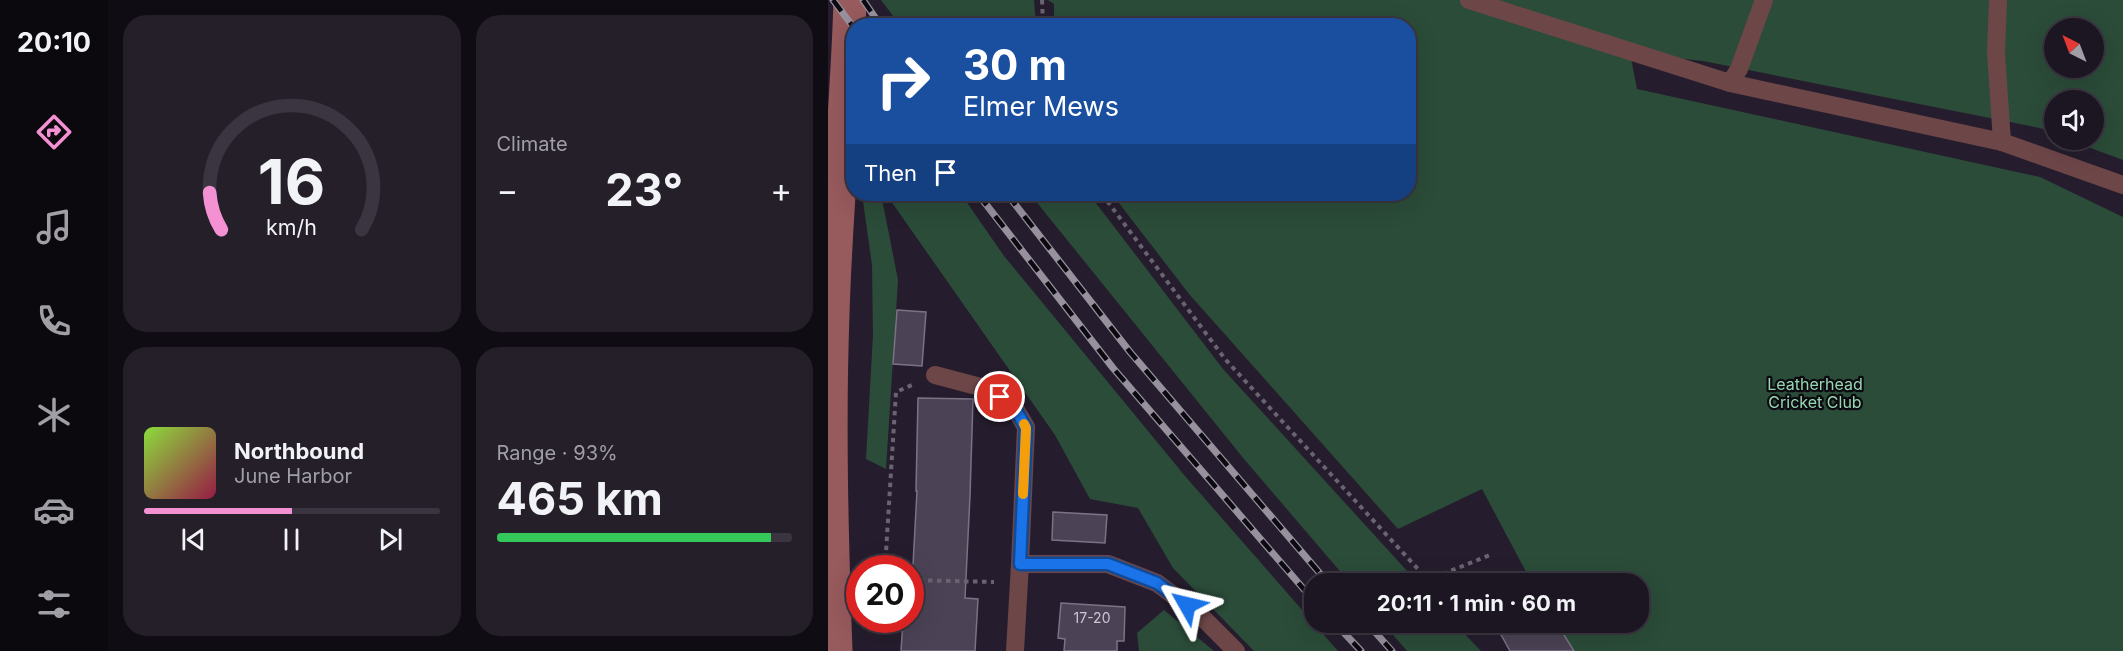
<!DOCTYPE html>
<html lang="en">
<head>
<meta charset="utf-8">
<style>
	:root { --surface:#1c1622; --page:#251f2a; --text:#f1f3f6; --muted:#a09fa5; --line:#3a3540; --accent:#f491d3 }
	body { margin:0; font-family:Inter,sans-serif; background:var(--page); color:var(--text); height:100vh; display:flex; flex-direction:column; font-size:22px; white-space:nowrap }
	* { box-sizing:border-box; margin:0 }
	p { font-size:20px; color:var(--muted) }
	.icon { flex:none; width:33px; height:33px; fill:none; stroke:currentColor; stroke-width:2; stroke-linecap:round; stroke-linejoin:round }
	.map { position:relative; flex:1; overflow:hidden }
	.side { display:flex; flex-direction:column; gap:15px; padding:15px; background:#0f0c13; width:720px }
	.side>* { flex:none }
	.guide { position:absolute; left:18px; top:18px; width:570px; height:183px; border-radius:24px; box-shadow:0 6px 24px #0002,0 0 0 2px var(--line); background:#1a4fa0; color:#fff; overflow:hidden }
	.needle { width:39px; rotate:318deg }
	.buttons { position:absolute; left:1216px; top:18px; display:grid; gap:12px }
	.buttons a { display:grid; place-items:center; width:60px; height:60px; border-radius:50%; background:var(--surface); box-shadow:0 6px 24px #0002,0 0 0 2px var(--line); font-size:30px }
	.speed { position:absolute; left:18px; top:555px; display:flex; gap:12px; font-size:30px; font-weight:700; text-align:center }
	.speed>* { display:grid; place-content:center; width:78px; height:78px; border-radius:50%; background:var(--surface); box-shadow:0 6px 24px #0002,0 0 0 2px var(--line); line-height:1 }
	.speed .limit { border:9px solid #d22; background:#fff; color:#111 }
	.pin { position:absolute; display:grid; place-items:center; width:51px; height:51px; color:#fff; margin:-26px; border:3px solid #fff; border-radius:50%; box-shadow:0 2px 6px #0007 }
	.me { position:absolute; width:66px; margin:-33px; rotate:307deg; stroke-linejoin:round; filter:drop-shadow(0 0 4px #0008) }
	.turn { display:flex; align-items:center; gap:21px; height:126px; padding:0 18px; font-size:27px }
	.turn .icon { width:78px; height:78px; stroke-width:2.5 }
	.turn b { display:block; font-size:42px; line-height:51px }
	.then { display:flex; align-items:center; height:57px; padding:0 18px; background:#0003; gap:12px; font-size:22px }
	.big { font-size:45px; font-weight:700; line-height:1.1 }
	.side .card { flex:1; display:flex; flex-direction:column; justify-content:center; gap:9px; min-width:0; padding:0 21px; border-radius:24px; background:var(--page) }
	.side .dial { align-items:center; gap:0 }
	.dial svg { height:156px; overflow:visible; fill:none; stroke:var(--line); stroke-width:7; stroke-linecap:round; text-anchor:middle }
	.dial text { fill:var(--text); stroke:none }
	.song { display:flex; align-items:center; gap:18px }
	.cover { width:72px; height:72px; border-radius:9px; background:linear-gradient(135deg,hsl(90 70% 55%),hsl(340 70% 35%)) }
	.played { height:6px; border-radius:3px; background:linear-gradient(90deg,var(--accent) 50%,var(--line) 50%) }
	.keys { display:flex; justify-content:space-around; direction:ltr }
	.heat { display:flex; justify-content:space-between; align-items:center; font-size:33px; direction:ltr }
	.charge { height:9px; border-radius:4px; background:linear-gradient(90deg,#34c759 93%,var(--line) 0) }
	.side .tiles { flex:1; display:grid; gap:15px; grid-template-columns:repeat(2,1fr) }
	.trip { position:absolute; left:476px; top:573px; width:345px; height:60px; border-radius:24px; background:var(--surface); box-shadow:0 6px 24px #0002,0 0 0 2px var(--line); font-weight:700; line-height:60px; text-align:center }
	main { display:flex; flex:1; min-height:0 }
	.tabs { display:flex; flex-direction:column; width:108px; justify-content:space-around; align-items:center; background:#0b090e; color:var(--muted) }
	.tabs .icon { width:42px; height:42px }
	.tabs .on { color:var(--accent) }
	.tabs b { font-size:27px; color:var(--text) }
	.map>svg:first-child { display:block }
	.green { fill:#2b4c39; fill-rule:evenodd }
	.building { fill:#4b4355; stroke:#7b7286; stroke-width:1.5 }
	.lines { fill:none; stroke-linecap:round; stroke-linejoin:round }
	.path { stroke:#6a6371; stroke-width:4; stroke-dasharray:4.5 4.5; stroke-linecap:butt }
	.service { stroke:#6d4648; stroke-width:18 }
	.secondary { stroke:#975a5d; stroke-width:33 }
	.rail-casing { stroke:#97919e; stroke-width:7 }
	.rail { stroke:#0c0910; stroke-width:4.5; stroke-dasharray:14; stroke-linecap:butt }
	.route-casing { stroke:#114b97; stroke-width:15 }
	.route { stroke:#1a73e8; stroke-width:10 }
	.slow { stroke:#f59e0b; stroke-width:10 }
	.labels { text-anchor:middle; stroke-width:4.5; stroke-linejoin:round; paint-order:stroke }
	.number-label { font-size:14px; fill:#ccc6d3 }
	.park-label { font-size:16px; fill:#95d9b1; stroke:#0c0910 }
</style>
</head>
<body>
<main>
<nav class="tabs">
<b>20:10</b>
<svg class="icon on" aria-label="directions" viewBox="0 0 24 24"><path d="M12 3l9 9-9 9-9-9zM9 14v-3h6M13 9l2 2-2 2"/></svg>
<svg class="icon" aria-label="music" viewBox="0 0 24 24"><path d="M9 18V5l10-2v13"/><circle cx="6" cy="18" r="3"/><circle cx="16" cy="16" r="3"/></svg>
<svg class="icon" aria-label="phone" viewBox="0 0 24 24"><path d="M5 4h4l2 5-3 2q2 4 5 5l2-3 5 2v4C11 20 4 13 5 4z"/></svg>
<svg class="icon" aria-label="climate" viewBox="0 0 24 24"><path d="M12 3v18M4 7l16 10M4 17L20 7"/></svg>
<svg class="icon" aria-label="car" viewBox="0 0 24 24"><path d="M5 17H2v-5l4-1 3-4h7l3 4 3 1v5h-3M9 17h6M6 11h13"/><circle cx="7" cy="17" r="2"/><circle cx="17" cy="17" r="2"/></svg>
<svg class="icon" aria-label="filters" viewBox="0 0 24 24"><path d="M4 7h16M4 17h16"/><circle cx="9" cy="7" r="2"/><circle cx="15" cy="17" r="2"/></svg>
</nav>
<section class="side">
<div class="tiles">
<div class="card dial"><svg viewBox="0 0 100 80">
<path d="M14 69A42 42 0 1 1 86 69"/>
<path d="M14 69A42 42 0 0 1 8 50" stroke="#f491d3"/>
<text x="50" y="56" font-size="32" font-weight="700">16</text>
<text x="50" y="72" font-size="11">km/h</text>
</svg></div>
<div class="card"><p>Climate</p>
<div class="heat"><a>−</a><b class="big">23°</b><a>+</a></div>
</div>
<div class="card">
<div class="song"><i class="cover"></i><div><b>Northbound</b><p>June Harbor</p></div></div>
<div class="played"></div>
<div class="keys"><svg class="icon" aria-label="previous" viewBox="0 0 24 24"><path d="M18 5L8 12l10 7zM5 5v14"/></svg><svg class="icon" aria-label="pause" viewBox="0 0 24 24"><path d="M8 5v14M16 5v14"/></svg><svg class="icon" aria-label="next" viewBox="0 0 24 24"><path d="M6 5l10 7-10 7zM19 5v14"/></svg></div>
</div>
<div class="card"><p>Range · 93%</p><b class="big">465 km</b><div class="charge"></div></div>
</div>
</section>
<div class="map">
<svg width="1295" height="651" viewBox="0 0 1295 651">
	<rect width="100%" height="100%" fill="#251d2d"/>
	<!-- green -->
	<g class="green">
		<path d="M53,0h153l2,25h-136z"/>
		<path d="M220,0h1075v160l-54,-20h25v-40h-39v34l-15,-6 -337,-67 -73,-8 7,36 403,88 83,40v434h-549l-18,-28 82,-1v-38l-106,-1 -50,-94 -84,40 -209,-235 -77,-100h296v-168l-354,-1v-21zM1227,28h39v40h-39z"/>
		<path d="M34,194h19l17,86 -12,189 -20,-10 7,-124 -1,-70z"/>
		<path d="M58,194h75l43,62 181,220 153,175h-84l-81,-83 -35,-60 -48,-9 -35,-64z"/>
		<path d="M202,194h59l134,175 195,214h-68l-106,-124z"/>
		<path d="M336,610l50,41h-75l-2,-18z"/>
		<path d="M555,623h71l27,28h-74z"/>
	</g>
	<!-- building -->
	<g class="building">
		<path d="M69,310l29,2 -4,54 -29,-2z"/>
		<path d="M90,398l55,1 -3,97 -5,102 13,1 -3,52h-74l2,-31h7l7,-129h-1z"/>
		<path d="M225,512l54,3 -2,28 -53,-3z"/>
		<path d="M696,572l8,12h-27z"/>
		<path d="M233,603l64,4 -1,34h-7v10h-53l1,-12 -7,-1z"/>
		<path d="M666,622h62l18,29h-64z"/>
	</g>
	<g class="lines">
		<!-- path -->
		<g class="path">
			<path d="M214,0l1,26"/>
			<path d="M274,194l123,165 203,221 62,-25"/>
			<path d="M57,568l11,-176 16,-7"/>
			<path d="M82,580l84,2"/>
		</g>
		<!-- service -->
		<g class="service">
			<path d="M641,0l261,83 272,59 121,43"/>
			<path d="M1170,0l-2,52 6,90"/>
			<path d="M902,83l9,-14 25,-69"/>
			<path d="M107,375l53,14 25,16 13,22 -6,137"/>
			<path d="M187,651l5,-87h88l49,19 44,33 35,35"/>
		</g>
		<!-- secondary -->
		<path class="secondary" d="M8,651c-4,-112 -7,-225 -3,-337 3,-105 14,-209 17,-314"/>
		<defs>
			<g id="rail">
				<path d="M5,0l21,28"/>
				<path d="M35,0l18,26"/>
				<path d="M150,194l135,174 201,233"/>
				<path d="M179,194l123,158 199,232"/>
				<path d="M506,622l27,29"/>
				<path d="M538,622l26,29"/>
			</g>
		</defs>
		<!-- rail casing -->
		<use href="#rail" class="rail-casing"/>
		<!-- rail -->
		<use href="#rail" class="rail"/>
	</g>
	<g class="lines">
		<defs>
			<path id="route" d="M172,397l13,8 13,23 -6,136h88l49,19 30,22"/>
		</defs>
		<!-- route casing -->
		<use href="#route" class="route-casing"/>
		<!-- route -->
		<use href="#route" class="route"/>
		<!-- slow -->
		<path class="slow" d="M195,494l3,-66 -2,-4"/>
	</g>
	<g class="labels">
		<!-- number labels -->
		<g class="number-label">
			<text x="264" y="623">17-20</text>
		</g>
		<!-- park labels -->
		<g class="park-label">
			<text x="987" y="390">Leatherhead<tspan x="987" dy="18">Cricket Club</tspan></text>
		</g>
	</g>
</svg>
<div class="buttons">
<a><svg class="needle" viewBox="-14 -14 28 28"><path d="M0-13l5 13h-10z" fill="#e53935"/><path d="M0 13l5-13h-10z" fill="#a09fa5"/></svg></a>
<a><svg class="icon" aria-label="sound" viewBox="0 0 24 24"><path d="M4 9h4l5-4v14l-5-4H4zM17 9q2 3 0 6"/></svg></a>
</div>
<div class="speed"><div class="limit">20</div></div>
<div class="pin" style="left:172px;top:397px;background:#d93025"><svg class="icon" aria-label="arrive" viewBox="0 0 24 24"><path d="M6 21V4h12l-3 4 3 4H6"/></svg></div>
<svg class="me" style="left:359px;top:605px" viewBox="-20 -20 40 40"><path d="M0-17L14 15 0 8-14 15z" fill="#1a73e8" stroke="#fff" stroke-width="4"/></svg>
<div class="trip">20:11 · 1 min · 60 m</div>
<div class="guide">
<div class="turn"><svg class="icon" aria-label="right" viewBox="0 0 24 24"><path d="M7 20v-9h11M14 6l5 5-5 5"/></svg><div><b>30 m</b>Elmer Mews</div></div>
<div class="then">Then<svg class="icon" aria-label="arrive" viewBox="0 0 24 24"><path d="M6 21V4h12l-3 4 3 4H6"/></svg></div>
</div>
</div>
</main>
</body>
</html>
